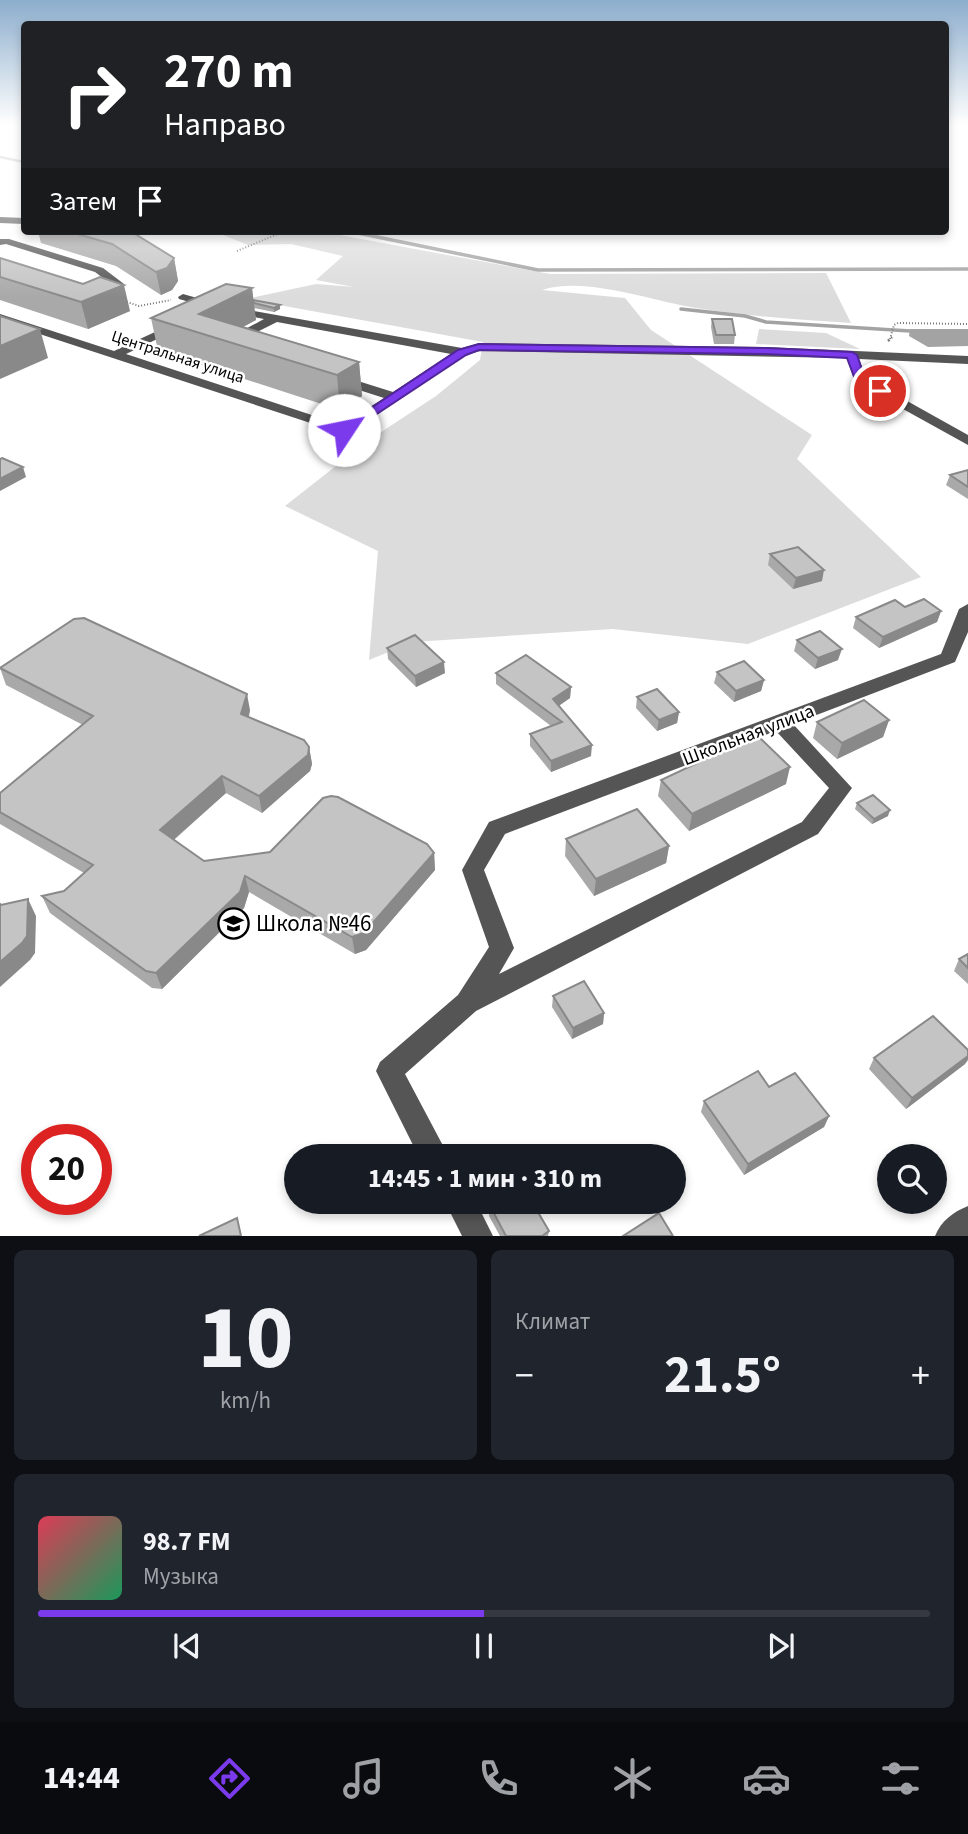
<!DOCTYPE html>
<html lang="ru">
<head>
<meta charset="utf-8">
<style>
	:root { --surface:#171b24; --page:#20242c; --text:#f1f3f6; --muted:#9ea1a6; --line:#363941; --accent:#7c3aed }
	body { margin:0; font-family:"Source Sans 3",sans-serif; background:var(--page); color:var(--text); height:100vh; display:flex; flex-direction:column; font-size:26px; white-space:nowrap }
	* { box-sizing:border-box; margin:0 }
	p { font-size:23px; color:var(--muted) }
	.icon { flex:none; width:38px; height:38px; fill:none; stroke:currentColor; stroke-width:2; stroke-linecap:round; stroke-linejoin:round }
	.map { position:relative; height:1236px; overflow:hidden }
	.panel { display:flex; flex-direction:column; gap:14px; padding:14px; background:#0d0f14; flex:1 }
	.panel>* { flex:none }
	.guide { position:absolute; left:21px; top:21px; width:928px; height:214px; border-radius:7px; box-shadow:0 4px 10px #0003; background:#202124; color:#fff; overflow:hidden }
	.controls { position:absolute; left:877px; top:1144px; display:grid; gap:14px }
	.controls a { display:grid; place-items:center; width:70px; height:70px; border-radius:50%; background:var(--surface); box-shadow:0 4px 10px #0003; font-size:35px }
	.speed { position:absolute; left:21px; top:1124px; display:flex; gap:14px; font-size:35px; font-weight:700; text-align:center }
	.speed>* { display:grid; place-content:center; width:91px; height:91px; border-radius:50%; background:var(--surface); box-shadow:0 4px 10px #0003; line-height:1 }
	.speed .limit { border:10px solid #d22; background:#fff; color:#111 }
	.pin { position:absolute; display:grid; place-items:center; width:60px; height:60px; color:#fff; margin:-30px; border:4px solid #fff; border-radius:50%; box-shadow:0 2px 7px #0007 }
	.me { position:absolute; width:77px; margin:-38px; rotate:56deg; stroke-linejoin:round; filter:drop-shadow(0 0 5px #0008) }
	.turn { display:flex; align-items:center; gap:24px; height:147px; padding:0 28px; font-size:32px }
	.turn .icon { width:91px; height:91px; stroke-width:2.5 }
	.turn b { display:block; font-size:49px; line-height:60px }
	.then { display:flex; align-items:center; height:66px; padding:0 28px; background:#0003; gap:14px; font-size:26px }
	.big { font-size:52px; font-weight:700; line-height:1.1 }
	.panel .widget { flex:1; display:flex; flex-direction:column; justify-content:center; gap:10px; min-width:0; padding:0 24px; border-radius:10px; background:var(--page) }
	.panel .dial { align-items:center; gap:0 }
	.dial b { font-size:91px; line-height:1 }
	.song { display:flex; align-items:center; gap:21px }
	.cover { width:84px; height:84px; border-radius:10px; background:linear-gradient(135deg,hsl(350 70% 55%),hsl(150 70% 35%)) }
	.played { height:7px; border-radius:4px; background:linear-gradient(90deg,var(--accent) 50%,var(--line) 50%) }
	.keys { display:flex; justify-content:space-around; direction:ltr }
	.heat { display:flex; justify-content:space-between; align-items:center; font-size:38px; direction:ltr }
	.panel .tiles { flex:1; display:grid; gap:14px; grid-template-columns:1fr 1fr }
	.widget:last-child { grid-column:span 2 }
	.trip { position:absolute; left:284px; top:1144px; width:402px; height:70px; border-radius:35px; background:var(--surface); box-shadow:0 4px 10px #0003; font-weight:700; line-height:70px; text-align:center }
	.menu { display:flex; height:112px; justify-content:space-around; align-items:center; background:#090b0e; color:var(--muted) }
	.menu .icon { width:49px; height:49px }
	.menu .active { color:var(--accent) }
	.menu b { font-size:32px; color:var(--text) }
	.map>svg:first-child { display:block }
	.green { fill:#dcdcdc }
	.water { fill:#a3a3a3 }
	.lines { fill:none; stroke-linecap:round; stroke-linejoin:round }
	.stream-far1 { stroke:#a3a3a3; stroke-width:2.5 }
	.stream { stroke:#a3a3a3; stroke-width:3.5 }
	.path-far1 { stroke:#777; stroke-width:2; stroke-dasharray:1 2; stroke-linecap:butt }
	.path { stroke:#777; stroke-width:2.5; stroke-dasharray:2 2.5; stroke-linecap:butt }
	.minor { fill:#555; fill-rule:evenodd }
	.wall { fill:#a9a9a9 }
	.shaded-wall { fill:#898989 }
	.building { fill:#c4c4c4; stroke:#898989; stroke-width:2 }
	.route { fill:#7c3aed; stroke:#51269a; stroke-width:2 }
	.labels { text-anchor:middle; stroke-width:5; stroke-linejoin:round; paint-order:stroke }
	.far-street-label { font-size:16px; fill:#000; stroke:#fff }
	.street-label { font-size:19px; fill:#000; stroke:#fff }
	.near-poi-label { font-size:23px; fill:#000; stroke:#fff; text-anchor:start }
</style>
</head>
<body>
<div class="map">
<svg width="968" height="1236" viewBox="0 0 968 1236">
	<rect width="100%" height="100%" fill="#fff"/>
	<!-- green -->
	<g class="green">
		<path d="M213,231h105l232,43 276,-1 25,50c-52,-3 -104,-7 -155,-15 -45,-7 -111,-32 -154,-18l83,8 26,32 161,105 -15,24 124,118 -173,67 -135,-15 -200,13 -44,18 9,-109 -93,-45 84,-66 67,-44 44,-36 3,-18 -237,-43 70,-15 38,3 -38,-7 27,-24 -52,-12 -43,1z"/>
		<path d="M759,329l67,4 34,16 -104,-5z"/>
	</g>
	<!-- water -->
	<path class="water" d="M910,329h58v17l-40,1 -19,-11z"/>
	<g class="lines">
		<!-- stream-far1 -->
		<path class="stream-far1" d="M0,157l24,5"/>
		<!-- stream -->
		<g class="stream">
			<path d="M348,231l190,39 430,-1"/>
			<path d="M681,309l64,7 21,6 144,9"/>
		</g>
		<!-- path-far1 -->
		<g class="path-far1">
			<path d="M237,251l48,-20"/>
			<path d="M124,301l15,5 32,-6"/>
			<path d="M890,339l4,-14 4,-2 70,1"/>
		</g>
		<!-- path -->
		<path class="path" d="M888,341l4,-4"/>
		<!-- minor -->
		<g class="minor">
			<path d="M0,217l24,1v6l-24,-1z"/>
			<path d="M0,239h9l94,29 21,16 -20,11h-8v-4l15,-7 -16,-12 -89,-28 -6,1z"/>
			<path d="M183,294l35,10 2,2 -6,3 -35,-10 -1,-2z"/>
			<path d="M232,307l230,41 17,-5 287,4 202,9v8l-109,-5 7,19 102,57v10l-112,-62 -9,-25 -367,-7 -14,4 -122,79 -344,-113v-7l114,37 56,-26h8v4l-52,25 216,71 42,-27 -50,-16v-6h8l51,16 58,-38 -174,-32 -44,22 -6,-4 2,-2 35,-19 -36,-7 -2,-2z"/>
			<path d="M968,604v28l-13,30 -162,62 59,64 -34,46 -342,177 -71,63 44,83h-30l-43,-86 4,-9 78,-67 31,-48 -27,-77 27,-48 452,-168 18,-45zM776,731l53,57 -27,34 -303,152 15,-26 -30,-78 21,-36z"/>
			<path d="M445,1202h31l17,34h-31z"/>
			<path d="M968,1206v30h-33c6,-15 18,-24 33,-30z"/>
		</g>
	</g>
	<!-- wall -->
	<g class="wall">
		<path d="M38,231h86l50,27 4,23 -6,9 -11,5 -45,-29 -75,-23z"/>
		<path d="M0,258l130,53 -42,18 -88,-29z"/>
		<path d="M252,288l1,12 27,9 -6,3 -20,-4 2,12 -13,7 116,35 3,34 -22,14 -182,-59 -7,-33z"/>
		<path d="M712,319l23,16 -1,9h-20l-3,-17z"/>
		<path d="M968,470v29l-22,-14 4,-10z"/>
		<path d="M770,554l52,27 -29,8 -25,-24z"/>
		<path d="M905,607l36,4 -4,11 -58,26 -26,-20 3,-11z"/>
		<path d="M797,640l41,20 -23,9 -21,-18z"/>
		<path d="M387,648l58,25 -29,14 -28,-28z"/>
		<path d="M0,668l250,42 -1,7 60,30 3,17 -2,7 -48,42 -36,-20 -52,47 30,21 230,-8 1,17 -69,80 -11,4 -106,-62 -5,16 -82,81 -10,-1 -102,-75 -8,-17 22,-5 20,-18 -84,-49v-31l83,-68 -77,-40z"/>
		<path d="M717,672l47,8 -3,11 -27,11 -20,-19z"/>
		<path d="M496,673l75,14 -1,11 -11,8 32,50 -40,16 -21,-26v-12l21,-8 -55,-42z"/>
		<path d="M637,697l42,15 -2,11 -20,8 -21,-23z"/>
		<path d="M889,720l-6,17 -46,22 -24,-21 4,-16z"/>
		<path d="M661,780l125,4 -97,47 -31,-35z"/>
		<path d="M857,803l31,13 -16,8 -17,-15z"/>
		<path d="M566,839l103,7 -3,17 -72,33 -29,-40z"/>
		<path d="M968,954v30l-14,-13 5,-12z"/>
		<path d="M553,996l51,17 -1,11 -31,15 -20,-32z"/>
		<path d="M874,1058l91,6 -59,45 -37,-40z"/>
		<path d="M769,1087l60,29 -5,11 -80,48 -43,-63 3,-11z"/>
		<path d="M490,1206l59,25 -1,5h-48l-11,-20z"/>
	</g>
	<!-- shaded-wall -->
	<g class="shaded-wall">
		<path d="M174,258l4,23 -6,9 -11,5 -5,-23z"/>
		<path d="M124,285l6,26 -42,18 -7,-27z"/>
		<path d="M252,288l4,32 -36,19 -21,-25z"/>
		<path d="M280,305v4l-6,3v-4z"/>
		<path d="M40,329l8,29 -48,21v-33z"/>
		<path d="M359,362l3,34 -22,14 -3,-35z"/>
		<path d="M23,467l3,10 -26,14v-12z"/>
		<path d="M824,570l-2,11 -29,8 3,-11z"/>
		<path d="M941,611l-4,11 -58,26 4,-11z"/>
		<path d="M842,649l-4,11 -23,9 3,-11z"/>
		<path d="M444,662l1,11 -29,14 -1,-11z"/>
		<path d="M764,680l-3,11 -27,11 2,-11z"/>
		<path d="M571,687l-1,11 -18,12 1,-11z"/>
		<path d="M247,694l3,16 -5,20 -4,-16z"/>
		<path d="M679,712l-2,11 -20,8 2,-11z"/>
		<path d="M889,720l-6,17 -46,22 5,-16z"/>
		<path d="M592,745l-1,11 -40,16v-11z"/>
		<path d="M309,747l3,17 -2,7 -48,42 -3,-17z"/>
		<path d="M790,767l-4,17 -97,47 3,-17z"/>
		<path d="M222,776l4,17 -61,54 -5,-17z"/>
		<path d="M890,810l-2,6 -16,8 2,-5z"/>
		<path d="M669,846l-3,17 -72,33 2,-17z"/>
		<path d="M434,853l1,17 -69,80 -11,4 -3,-17z"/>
		<path d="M245,876l4,16 -5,16 -82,81 -6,-16z"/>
		<path d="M28,899l8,17 -1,37 -5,7 -30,27v-25z"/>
		<path d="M604,1013l-1,11 -31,15 1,-11z"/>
		<path d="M968,1056v4l-3,4 -59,45 6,-11z"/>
		<path d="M829,1116l-5,11 -80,48 4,-11z"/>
	</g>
	<!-- building -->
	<g class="building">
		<path d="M67,231h57l11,3 39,24 -7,10 -11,4 -44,-28z"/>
		<path d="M0,258l83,26 17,-7 24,8 -43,17 -81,-25z"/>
		<path d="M226,284l26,4 -53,26 160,48 -22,13 -186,-57z"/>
		<path d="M253,300l27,5 -6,3 -20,-5z"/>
		<path d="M0,316l40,13 -40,17z"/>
		<path d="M712,319h20l3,16h-19z"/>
		<path d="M2,458l21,9 -23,12v-20z"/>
		<path d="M968,470v17l-18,-12z"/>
		<path d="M798,547l26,23 -28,8 -26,-24z"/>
		<path d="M924,599l17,12 -58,26 -27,-20 39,-17 10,7z"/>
		<path d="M84,618l163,76 -6,20 63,26 5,7 -1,8 -49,41 -37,-20 -62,54 44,31 66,-9 53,-54 8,-2 7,1 89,47 7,9 -70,80 -12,4 -107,-61 -5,16 -84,81 -10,-2 -104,-75 22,-5 29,-26 -93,-53v-19l93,-77 -93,-48 74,-49z"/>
		<path d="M820,631l22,18 -24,9 -21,-18z"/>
		<path d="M415,635l29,27 -29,14 -28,-28z"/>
		<path d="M526,655l45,32 -18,12 39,46 -41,16 -21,-27 32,-12 -66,-49z"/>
		<path d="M744,661l20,19 -28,11 -19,-19z"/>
		<path d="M657,689l22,23 -20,8 -22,-23z"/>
		<path d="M864,700l25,20 -47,23 -25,-21z"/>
		<path d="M757,735l33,32 -98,47 -31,-34z"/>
		<path d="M873,795l17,15 -16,9 -17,-16z"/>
		<path d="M637,809l32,37 -73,33 -30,-40z"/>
		<path d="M28,899l-1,37 -5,7 -22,19v-58l1,1z"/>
		<path d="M968,954v14l-9,-9z"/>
		<path d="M584,981l20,32 -31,15 -20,-32z"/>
		<path d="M933,1016l35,34v6l-56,42 -38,-40z"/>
		<path d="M758,1071l11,16 26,-14 34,43 -81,48 -44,-63z"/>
		<path d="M496,1202h36l17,29 -7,5h-36l-16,-30z"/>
		<path d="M659,1213l14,23h-50z"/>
		<path d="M237,1218l4,18h-42z"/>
	</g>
	<!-- sky -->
	<linearGradient id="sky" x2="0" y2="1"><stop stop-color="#8cadcc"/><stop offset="0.42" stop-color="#fff"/><stop offset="1" stop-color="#fff" stop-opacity="0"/></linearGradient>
	<rect width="968" height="297" fill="url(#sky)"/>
	<!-- route -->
	<path class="route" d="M479,344l287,4 86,4 5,3 8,23 21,13 -10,2 -20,-11 -9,-24 -81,-4 -287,-4 -13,5 -118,78h-9l-1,-3 120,-80z"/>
	<!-- icons -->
	<defs>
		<symbol id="school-ring" viewBox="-11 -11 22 22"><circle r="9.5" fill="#fff" stroke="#000" stroke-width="1.5"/><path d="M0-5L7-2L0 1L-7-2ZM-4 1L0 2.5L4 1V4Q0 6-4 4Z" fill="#000"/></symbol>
	</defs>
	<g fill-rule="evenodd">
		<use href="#school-ring" x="216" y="906" width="35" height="35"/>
	</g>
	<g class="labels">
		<!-- far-street labels -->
		<g class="far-street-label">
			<text transform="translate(178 356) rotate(18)" y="6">Центральная улица</text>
		</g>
		<!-- street labels -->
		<g class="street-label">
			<text transform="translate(748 734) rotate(-21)" y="7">Школьная улица</text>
		</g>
		<!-- near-poi labels -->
		<g class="near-poi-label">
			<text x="256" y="931">Школа №46</text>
		</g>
	</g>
</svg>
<div class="controls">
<a><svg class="icon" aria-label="search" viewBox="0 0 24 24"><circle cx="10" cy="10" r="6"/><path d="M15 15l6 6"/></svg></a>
</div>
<div class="speed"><div class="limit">20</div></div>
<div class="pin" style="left:880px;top:391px;background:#d93025"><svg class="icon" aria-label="arrive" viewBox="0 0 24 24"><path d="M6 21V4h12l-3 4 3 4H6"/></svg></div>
<svg class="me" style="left:344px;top:430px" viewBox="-20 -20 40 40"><circle r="19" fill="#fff"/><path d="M0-13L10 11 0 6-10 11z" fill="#7c3aed"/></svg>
<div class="trip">14:45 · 1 мин · 310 m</div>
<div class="guide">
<div class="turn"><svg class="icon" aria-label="right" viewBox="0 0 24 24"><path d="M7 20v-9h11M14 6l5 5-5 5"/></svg><div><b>270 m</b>Направо</div></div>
<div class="then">Затем<svg class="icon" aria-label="arrive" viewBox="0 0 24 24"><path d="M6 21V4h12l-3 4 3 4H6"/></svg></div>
</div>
</div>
<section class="panel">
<div class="tiles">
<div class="widget dial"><b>10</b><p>km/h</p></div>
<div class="widget"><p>Климат</p>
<div class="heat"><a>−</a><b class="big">21.5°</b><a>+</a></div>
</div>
<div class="widget">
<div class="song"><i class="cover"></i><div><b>98.7 FM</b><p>Музыка</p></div></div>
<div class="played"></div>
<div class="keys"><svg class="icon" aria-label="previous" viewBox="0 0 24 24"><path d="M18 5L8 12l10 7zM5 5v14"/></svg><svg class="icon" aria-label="pause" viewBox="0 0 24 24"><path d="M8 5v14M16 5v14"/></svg><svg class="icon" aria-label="next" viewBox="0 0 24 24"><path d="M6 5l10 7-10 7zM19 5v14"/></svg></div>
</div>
</div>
</section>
<nav class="menu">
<b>14:44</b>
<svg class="icon active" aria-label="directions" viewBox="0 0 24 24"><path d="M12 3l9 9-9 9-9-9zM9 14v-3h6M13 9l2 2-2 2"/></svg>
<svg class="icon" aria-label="music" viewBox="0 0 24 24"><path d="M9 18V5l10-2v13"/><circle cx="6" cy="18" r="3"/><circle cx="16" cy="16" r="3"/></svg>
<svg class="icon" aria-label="phone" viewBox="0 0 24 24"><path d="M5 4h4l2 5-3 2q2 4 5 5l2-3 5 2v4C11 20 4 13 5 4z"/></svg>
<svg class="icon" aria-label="climate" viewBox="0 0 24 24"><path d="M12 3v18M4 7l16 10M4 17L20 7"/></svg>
<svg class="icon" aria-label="car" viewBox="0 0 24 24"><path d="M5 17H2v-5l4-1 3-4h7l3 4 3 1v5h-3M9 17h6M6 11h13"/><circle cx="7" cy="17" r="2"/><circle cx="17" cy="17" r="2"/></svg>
<svg class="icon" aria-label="filters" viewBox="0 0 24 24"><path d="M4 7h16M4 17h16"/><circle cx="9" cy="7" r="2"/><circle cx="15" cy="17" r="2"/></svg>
</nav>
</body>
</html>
